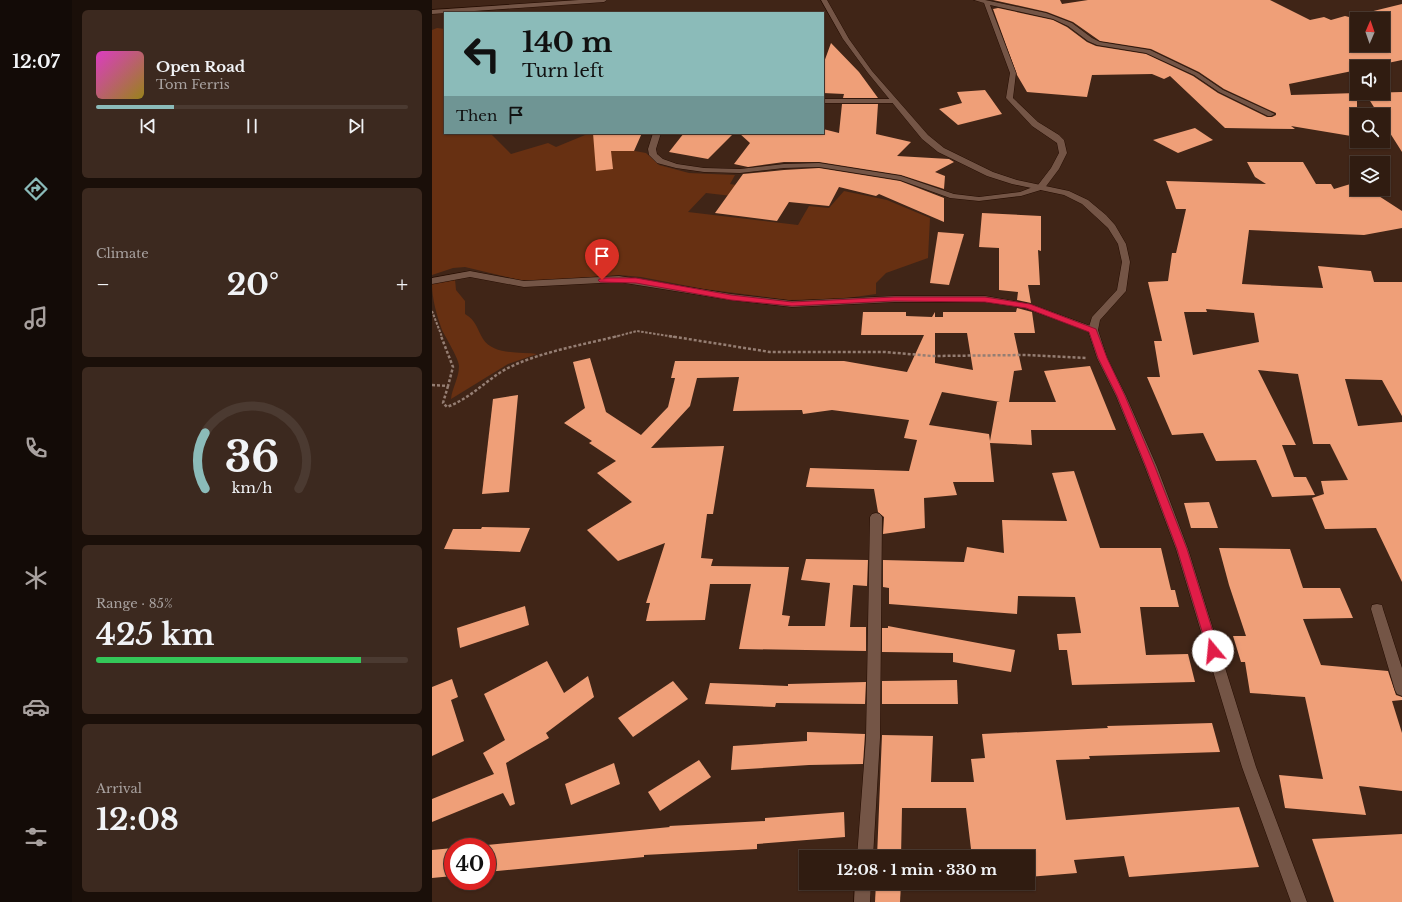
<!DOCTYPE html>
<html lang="en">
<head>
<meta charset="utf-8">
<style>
	:root { --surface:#301c11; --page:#3c291f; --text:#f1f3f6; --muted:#a8a19f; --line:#4b3a31; --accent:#8bbbb9 }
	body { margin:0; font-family:"Libre Baskerville",serif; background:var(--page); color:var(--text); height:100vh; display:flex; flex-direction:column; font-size:15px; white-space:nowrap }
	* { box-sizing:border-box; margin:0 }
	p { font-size:13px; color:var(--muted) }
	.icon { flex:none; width:22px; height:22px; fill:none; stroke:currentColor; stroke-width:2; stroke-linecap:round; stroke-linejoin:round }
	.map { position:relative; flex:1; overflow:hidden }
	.panel { display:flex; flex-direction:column; gap:10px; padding:10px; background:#1a0f09; width:360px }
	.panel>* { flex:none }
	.guide { position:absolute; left:12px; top:12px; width:380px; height:122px; border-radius:0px; box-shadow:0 1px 3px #0004,0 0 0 1px var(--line); background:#8bbbb9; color:#111; overflow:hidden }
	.needle { width:26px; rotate:2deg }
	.controls { position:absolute; left:918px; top:12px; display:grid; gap:8px }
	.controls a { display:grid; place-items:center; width:40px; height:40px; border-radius:0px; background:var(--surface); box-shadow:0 1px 3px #0004,0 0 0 1px var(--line); font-size:20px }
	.speed { position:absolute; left:12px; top:838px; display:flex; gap:8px; font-size:20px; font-weight:700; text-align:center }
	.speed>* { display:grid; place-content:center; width:52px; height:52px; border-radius:50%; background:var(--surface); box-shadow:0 1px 3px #0004,0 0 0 1px var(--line); line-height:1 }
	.speed .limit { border:6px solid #d22; background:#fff; color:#111 }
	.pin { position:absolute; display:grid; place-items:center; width:34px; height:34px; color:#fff; margin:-41px -17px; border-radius:50% 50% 50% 0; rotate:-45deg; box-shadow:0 0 4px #0007 }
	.pin .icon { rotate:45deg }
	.me { position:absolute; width:44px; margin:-22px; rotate:343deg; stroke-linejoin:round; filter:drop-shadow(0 0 3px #0008) }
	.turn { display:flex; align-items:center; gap:14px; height:84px; padding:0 12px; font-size:18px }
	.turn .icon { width:52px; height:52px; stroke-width:2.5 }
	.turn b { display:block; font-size:28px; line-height:34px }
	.then { display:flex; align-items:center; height:38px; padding:0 12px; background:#0003; gap:8px; font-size:15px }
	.big { font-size:30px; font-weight:800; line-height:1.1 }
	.panel .widget { flex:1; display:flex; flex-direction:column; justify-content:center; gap:6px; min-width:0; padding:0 14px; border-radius:6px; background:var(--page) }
	.panel .dial { align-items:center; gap:0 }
	.dial svg { height:104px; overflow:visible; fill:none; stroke:var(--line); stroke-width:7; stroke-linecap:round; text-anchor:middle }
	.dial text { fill:var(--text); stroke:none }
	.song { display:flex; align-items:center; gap:12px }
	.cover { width:48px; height:48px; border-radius:6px; background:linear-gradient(135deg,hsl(310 70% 55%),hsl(50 70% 35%)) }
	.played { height:4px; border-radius:2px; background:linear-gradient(90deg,var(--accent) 25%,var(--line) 25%) }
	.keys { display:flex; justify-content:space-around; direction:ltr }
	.heat { display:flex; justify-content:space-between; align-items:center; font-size:22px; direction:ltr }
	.charge { height:6px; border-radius:3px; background:linear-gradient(90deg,#34c759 85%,var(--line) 0) }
	.trip { position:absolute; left:367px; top:850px; width:236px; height:40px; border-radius:0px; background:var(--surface); box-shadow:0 1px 3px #0004,0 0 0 1px var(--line); font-weight:800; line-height:40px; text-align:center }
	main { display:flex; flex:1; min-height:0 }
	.tabs { display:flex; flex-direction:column; width:72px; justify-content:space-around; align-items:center; background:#130b07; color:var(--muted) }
	.tabs .icon { width:28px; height:28px }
	.tabs .on { color:var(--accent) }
	.tabs b { font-size:18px; color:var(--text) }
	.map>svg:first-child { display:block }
	.green { fill:#673012 }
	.building { fill:#ef9f78; fill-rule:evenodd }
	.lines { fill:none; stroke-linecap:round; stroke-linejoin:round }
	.minor-casing { stroke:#250d02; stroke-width:1 }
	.tertiary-casing { stroke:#250d02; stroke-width:1 }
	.path-far1 { stroke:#957e73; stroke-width:2; stroke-dasharray:2.5 1.5; stroke-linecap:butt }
	.path { stroke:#957e73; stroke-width:2.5; stroke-dasharray:3 2; stroke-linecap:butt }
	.minor { fill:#745546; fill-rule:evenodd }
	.tertiary { fill:#745546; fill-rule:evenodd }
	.route { fill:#e11d48; stroke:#92132f }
</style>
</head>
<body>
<main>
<nav class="tabs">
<b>12:07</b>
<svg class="icon on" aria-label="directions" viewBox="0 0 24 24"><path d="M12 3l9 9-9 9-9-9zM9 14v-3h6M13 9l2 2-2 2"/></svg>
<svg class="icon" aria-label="music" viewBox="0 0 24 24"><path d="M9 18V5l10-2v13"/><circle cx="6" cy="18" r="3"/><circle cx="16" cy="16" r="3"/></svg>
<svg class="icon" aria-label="phone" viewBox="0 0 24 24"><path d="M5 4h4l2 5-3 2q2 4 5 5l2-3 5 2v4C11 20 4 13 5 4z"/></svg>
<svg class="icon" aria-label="climate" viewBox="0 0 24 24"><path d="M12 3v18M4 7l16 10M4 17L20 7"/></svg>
<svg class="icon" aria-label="car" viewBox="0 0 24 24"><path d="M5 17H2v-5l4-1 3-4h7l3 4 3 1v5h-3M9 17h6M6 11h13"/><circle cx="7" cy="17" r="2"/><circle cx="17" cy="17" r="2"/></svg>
<svg class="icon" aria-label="filters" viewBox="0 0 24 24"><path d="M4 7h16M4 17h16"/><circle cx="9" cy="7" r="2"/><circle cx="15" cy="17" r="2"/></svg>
</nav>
<section class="panel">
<div class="widget">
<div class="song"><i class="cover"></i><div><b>Open Road</b><p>Tom Ferris</p></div></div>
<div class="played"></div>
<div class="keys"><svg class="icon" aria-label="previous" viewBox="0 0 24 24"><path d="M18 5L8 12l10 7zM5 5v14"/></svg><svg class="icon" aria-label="pause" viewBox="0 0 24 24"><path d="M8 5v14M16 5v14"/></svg><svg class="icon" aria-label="next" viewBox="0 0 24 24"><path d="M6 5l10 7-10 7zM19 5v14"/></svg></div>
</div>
<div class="widget"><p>Climate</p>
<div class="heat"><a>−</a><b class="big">20°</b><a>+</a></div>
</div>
<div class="widget dial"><svg viewBox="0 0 100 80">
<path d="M14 69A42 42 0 1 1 86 69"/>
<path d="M14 69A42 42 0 0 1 14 26" stroke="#8bbbb9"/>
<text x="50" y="56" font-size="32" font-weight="700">36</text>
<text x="50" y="72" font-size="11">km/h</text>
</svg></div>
<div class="widget"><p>Range · 85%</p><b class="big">425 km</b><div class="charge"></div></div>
<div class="widget"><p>Arrival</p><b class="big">12:08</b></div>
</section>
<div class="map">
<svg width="970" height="902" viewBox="0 0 970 902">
	<rect width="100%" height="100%" fill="#402517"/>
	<!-- green -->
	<g class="green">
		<path d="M5,28l8,1v104h51l-4,2 19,19 37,-11 8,4 34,-14h27l-10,13 39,7 13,12 30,8 46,2 -5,9 37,6 -9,9 -52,-6 -18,19 110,13 11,-19 20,2 15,-17 43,9 43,18 -2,40 -42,15 -10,10v11l-36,5 -51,1 -85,-11 -63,-12 -22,-2 -79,6 -21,-1 -54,-13 -12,1 -21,7v-245z"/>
		<path d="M23,279l1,11 9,11v13c11,6 12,15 18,25 10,16 37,13 54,15l-29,10 -57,35c1,-11 8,-21 8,-33 0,-7 -13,-28 -17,-36 -5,-14 -10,-31 -10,-46z"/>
	</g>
	<!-- building -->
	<g class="building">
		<path d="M561,0h67l2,4 26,-4h182l40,20 14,-3 7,3 14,-4 4,1 53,-13v56l-33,7h-12v3l-68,14 2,11 66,-2v44l-66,-11 4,3 -70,-1 -55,-52 -6,3 -12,-5 -60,1 -5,22 -60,-5 -10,-17 -24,-66 5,-1 55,12 14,7 20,15 9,4 50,8 47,22 25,17 49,24h5l4,-2v-2l-52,-24 -25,-17 -48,-23 -51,-8 -27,-19 -26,-10zM925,19h26v26h-26z"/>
		<path d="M399,43l28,29 19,26h-35l1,-4 -21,-1v-28z"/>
		<path d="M553,90l17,24 -44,11 -19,-16 23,-6 -5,-11z"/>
		<path d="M970,92v60l-19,-30v-7h-4l-14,-22z"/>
		<path d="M410,104h36l-2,30 35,8 -14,14 52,3 5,3 -19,10 10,4 -1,13 -43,-14 -82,-13h-35l-36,5 -14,-3 16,-21 -11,-10h84v-4l16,4z"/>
		<path d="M763,128l18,12 -35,13 -25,-13z"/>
		<path d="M161,133h49l-8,18h-23l2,18 -17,2z"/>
		<path d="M252,133h50l-26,26 -39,-7z"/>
		<path d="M815,162h56l13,22h15l3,5 23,-7v7h11l34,22v17l-38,7 -115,-5 -7,54 81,4 -5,-22 53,5 3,11h28v134l-20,-36 -37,-1 13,47 44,-4v160l-26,-54 -51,1 -13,-31 12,-4 -3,-13 27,-1 -18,-36h-17l-15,-70 -40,-4 38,75h-14l12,32h12l9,18 -43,2 -16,-37 -40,1 -13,-28 -31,2 -25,-58h13l-6,-36h8l-14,-59 20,-1 4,-28h4l10,-44h-10l-10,-28 100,3 -11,-7zM774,309l48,4 5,29 -66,13 -9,-43h23z"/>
		<path d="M387,168l81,13 44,17v24l-65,-28 -3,2 -37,-9 -10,19 -40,-4 -12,19 -62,-8 28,-39 41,-4z"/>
		<path d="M550,213l59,3v35l-3,-1 2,35h-12l3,18 -14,-3 1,-8 -19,-2v-42l-20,-1z"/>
		<path d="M506,232l26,2 -15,51 -19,-2z"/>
		<path d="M585,308l15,4 3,21h-21l8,37 -8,1 -5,31h47l-12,-31 46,-5 26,64h-85l1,15 -42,-2 4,39h-41l4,13 -33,3 1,30 -42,6 1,-17 -6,-5 -4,-23 -68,-2 4,-19 99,3 8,-31 -13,-2 5,-18 -77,-10 -29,4 -1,-4 -69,1 6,-34 -42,1 -7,28 -39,42 73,-2 -11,68h-6l-6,44 12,1 -2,7 78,1 -7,48 8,1 -2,10h37l5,-43 -29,-3 5,-21 62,1 -1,26 -14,-1 -3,42h16v24l-127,-2 12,-65h-41l-5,36 -59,1 4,-18h-4l19,-60 -47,18 -31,-31 45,-28 -35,-29 19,-12 -27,-18 3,-2 -28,-18 21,-15 -12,-46 17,-4 16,54 35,23 27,-28 7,-29h-4l4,-17h169l63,11 17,-37h-63l2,-23h43v4l26,1 3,-5v5h8v-5h73zM503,333h32l6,37 -38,-7zM510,392l58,10h-3l-7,39 -1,-7 -60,-9z"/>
		<path d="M86,395l-9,97 -27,2 11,-95z"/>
		<path d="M642,471l26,77h61l10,42h4l4,17h-39l6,48 42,-1 7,28 -123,3 -5,-35h-8l-2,-16 24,-1 -6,-36 -57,-1 -1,18 -128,-10v-16l-6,-1v-27l81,2 3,-15 37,6 -2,-33 65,1 -15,-48z"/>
		<path d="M777,502l9,26h-27l-7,-25z"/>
		<path d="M50,527l48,1 -10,24 -76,-3 9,-20h28z"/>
		<path d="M787,548l71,1 13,39h37l13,30 -50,1 18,46 67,6 8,24 6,2v3l-10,1 10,32v58l-43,-5 7,29 -81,-7 -6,-33 44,4 -18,-82 -55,-4 -5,-31h-4l-8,-26h13l-17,-51z"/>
		<path d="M93,606l4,19 -69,23 -3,-20z"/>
		<path d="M456,626l127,24 -4,22 -58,-10v-9l-71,-1v-24h6z"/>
		<path d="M115,661l17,32 24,-17 6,21 -48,36 3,5 -43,25 9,41 -5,2 -7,-13 -71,29v-23l62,-25 -11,-21 22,-13 -21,-46z"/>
		<path d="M20,679l6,18 -7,3 13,41 -32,15v-69z"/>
		<path d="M525,680l1,24h-76v-23z"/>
		<path d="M241,681l15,18 -55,38 -15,-19z"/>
		<path d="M434,682l-1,22 -89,-1 -1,4 -70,-3 5,-21 78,3v-2z"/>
		<path d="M780,723l8,29 -131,4 1,3 -34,1 10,60 173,-13 20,60 -130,10 -5,-21 -50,4 3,13 -49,4v-20h-56l-6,-49h-64l-1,49h-24l5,-122 51,1 -2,46h43l-3,-23 14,-1 -3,-24 126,-6 -1,-2z"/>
		<path d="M375,732l58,2 -2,30 -54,1 -78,5 2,-24 74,-5z"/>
		<path d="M267,760l12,17 -51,34 -12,-19z"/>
		<path d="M182,763l6,21 -49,21 -6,-21z"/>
		<path d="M412,812l1,25 -88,7v5l-113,6v2l-157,15v-27l183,-18 -1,-1 96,-5v-3z"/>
		<path d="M970,834v68h-68l-22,-63z"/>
		<path d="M21,848v28l-21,2v-28z"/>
		<path d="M444,883h25l-1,19h-25z"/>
	</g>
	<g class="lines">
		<defs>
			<g id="minor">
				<path d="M147,0h28l-3,2 -172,12v-4z"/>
				<path d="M542,0h11l61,13 26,10 20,15 8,4 50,8 48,23 25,17 52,24 -4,2h-3l-49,-24 -25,-17 -48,-22 -49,-8 -9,-4 -20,-15 -15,-7 -63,-14 26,68 -3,25 25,24 21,13 5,5 3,13 -8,16 -15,20 -23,7 -42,5 -29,-3 -50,-18 -81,-13 -35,1 -44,5 -36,-1 -28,-4 -19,-5 -8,-8 -1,-6 5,-16h8l-5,16 1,5 6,5 14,5 27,4 36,1 44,-5 35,-1 82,13 53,18 25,3 41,-5 18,-7 13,-17 8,-15 -2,-10 -25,-17 -26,-28 4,-25 -26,-70z"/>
				<path d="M391,99h71l3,2 -3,2h-71z"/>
				<path d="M38,271l54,10 95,-5 112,18 61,7 103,-5h90l45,8 66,24 2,2 -5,3 -68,-25 -40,-6h-90l-103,5 -61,-7 -112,-18 -95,5 -54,-10 -38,7v-6z"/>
				<path d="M444,513l4,1 2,3 -2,221 -7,119h-16l9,-119 4,-221 2,-3z"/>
				<path d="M945,604l5,1 1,4 19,59v28l-5,-2 -2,-4 -24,-81 1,-4z"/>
				<path d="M423,883h16l-1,19h-16z"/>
			</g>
			<path id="tertiary" d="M389,0h6l22,39 23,32 56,64 16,13 49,24 24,8 52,11 19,9 18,15 9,10 11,19 4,18 -4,29 -26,29 -2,10 9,28 19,38 31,71 31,82 68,218 51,135h-16l-49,-135 -66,-218 -31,-82 -29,-71 -19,-38 -9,-28 4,-13 25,-27 5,-28 -4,-18 -10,-16 -26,-24 -18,-9 -52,-11 -25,-8 -49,-24 -16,-13 -54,-66 -25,-34z"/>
		</defs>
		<!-- minor casing -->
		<use href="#minor" class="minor-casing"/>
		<!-- tertiary casing -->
		<use href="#tertiary" class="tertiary-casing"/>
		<!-- path-far1 -->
		<g class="path-far1">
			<path d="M0,311l10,26"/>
			<path d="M182,337l23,-6 38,6"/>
		</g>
		<!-- path -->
		<g class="path">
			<path d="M237,336l101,16h115l47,4 94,-1 60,3"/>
			<path d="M0,385l16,1 5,-19 -12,-31"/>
			<path d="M16,386l-5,17 4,4c24,-9 38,-26 59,-38 33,-17 76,-24 112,-33"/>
		</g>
		<!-- minor -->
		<use href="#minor" class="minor"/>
		<!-- tertiary -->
		<use href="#tertiary" class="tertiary"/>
	</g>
	<!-- route -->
	<path class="route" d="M170,278h34l95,17 61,7 102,-5h91l45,7 66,25 11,29 18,38 30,71 32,82 32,102 -2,3 -4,1 -4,-1 -1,-3 -31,-102 -31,-82 -29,-71 -19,-38 -9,-26 -63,-24 -41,-6 -91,-1 -102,5 -61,-6 -95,-17 -36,-1 -2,-2z"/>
</svg>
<div class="controls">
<a><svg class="needle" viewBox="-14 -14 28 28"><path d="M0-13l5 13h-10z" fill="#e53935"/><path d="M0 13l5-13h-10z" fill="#a8a19f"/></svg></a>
<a><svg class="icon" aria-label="sound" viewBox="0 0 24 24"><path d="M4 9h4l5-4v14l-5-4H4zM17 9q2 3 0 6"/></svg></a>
<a><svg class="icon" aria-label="search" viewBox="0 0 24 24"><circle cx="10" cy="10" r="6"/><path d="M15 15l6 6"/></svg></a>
<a><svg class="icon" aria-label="layers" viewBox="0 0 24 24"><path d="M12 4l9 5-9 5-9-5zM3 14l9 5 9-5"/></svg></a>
</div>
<div class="speed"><div class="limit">40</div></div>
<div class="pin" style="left:170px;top:280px;background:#d93025"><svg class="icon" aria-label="arrive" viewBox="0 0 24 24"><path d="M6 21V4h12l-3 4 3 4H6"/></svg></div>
<svg class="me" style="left:781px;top:651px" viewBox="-20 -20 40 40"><circle r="19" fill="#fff"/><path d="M0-13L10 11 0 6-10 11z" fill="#e11d48"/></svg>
<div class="trip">12:08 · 1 min · 330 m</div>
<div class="guide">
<div class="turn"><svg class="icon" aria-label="left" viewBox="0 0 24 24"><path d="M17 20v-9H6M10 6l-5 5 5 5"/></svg><div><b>140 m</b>Turn left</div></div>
<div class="then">Then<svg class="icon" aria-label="arrive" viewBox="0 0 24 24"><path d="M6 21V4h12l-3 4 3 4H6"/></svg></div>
</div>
</div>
</main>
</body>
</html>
